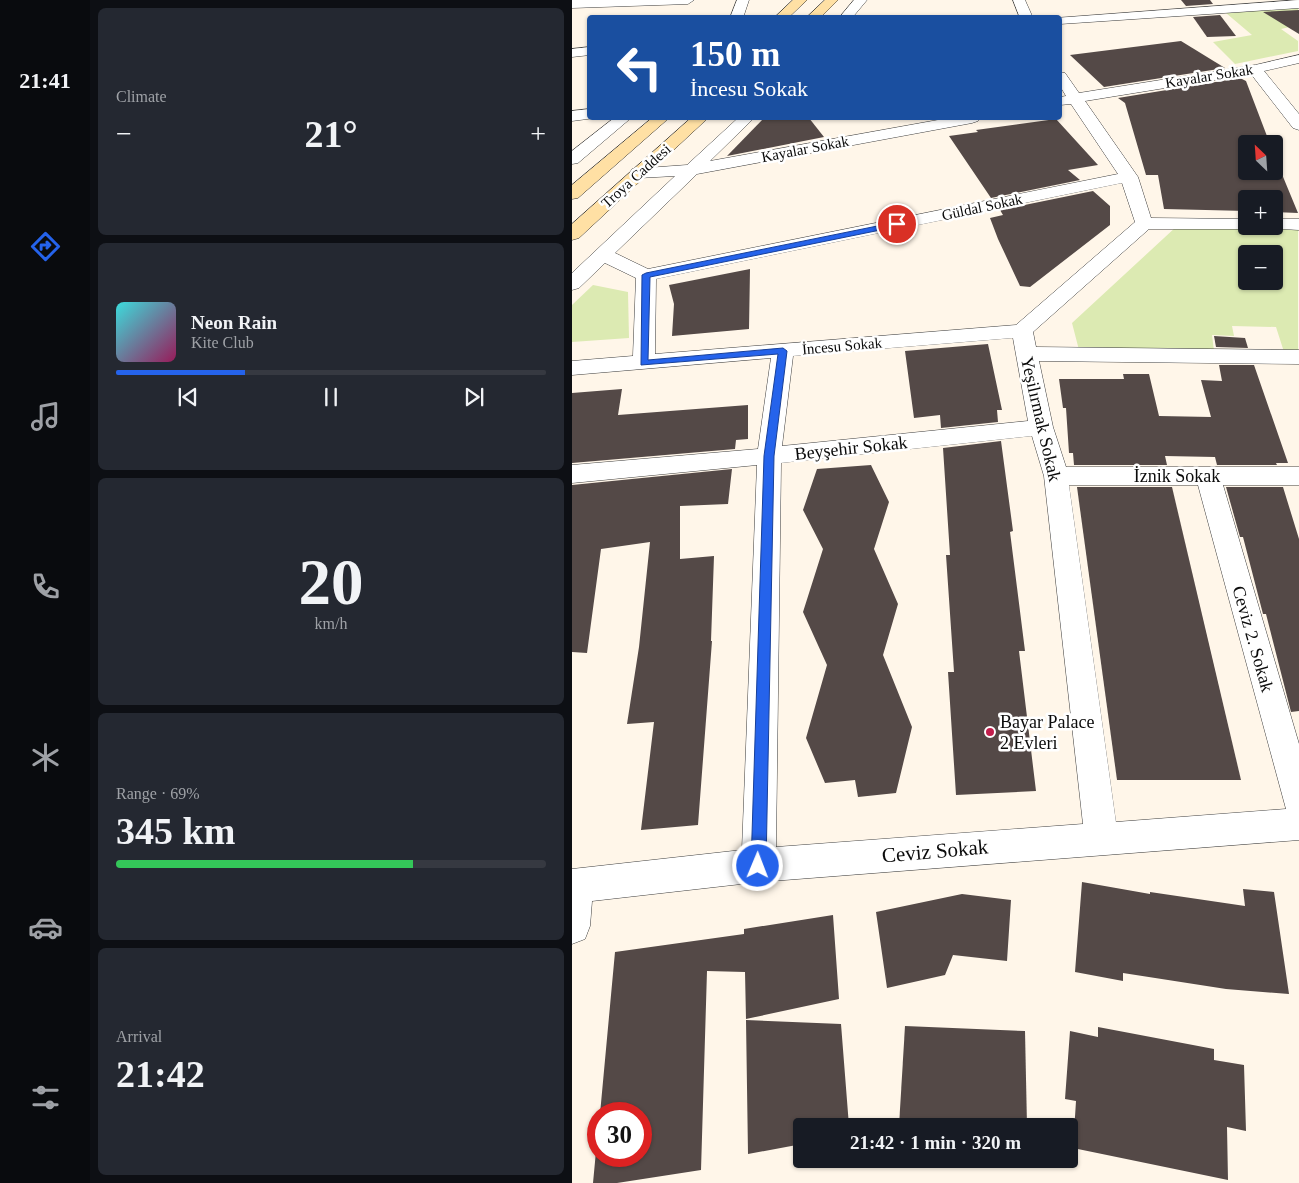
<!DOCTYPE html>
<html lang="en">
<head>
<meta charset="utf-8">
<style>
	:root { --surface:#171b24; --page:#242831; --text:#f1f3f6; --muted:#9ea1a6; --line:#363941; --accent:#2563eb }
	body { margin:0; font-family:Georgia,serif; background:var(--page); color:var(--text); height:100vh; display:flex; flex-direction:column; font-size:19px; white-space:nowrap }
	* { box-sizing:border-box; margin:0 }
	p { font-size:16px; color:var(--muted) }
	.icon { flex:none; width:28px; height:28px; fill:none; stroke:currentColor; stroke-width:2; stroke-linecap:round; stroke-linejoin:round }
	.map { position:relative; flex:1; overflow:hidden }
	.drawer { display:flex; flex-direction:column; gap:8px; padding:8px; background:#0d0f14; width:482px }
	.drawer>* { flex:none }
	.top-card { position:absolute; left:15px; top:15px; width:475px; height:105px; border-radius:5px; box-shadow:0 1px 4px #0004; background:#1a4fa0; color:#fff; overflow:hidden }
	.needle { width:32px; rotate:335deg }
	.fabs { position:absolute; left:666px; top:135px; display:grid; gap:10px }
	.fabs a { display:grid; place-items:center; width:45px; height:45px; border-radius:5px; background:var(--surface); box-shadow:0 1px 4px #0004; font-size:25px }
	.speed { position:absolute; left:15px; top:1102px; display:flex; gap:10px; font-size:25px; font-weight:700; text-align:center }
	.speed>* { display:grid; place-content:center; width:65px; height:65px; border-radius:50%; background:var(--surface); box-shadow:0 1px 4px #0004; line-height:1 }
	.speed .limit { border:8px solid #d22; background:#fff; color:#111 }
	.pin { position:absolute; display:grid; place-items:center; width:42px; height:42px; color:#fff; margin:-21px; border:2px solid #fff; border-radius:50%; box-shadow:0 1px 5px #0007 }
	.me { position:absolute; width:55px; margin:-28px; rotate:1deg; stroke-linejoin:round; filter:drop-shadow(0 0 4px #0008) }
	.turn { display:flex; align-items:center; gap:18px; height:105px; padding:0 20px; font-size:22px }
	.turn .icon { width:65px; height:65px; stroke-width:2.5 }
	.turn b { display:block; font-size:35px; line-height:42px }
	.big { font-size:38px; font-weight:700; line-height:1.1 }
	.drawer .widget { flex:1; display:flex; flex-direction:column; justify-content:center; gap:8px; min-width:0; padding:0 18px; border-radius:8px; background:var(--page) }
	.drawer .dial { align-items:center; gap:0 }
	.dial b { font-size:65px; line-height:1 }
	.song { display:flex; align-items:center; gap:15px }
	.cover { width:60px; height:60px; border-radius:8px; background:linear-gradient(135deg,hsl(180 70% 55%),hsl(330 70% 35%)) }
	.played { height:5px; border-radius:2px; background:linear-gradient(90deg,var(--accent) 30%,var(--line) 30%) }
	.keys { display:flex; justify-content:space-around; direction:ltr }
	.heat { display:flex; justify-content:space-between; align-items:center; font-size:28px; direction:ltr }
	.charge { height:8px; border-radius:4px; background:linear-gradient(90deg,#34c759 69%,var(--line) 0) }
	.trip { position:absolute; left:221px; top:1118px; width:285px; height:50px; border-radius:5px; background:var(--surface); box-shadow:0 1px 4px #0004; font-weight:700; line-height:50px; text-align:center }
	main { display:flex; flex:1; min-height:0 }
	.tab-bar { display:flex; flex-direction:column; width:90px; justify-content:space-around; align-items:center; background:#090b0e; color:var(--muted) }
	.tab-bar .icon { width:35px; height:35px }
	.tab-bar .current { color:var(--accent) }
	.tab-bar b { font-size:22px; color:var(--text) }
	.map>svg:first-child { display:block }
	.green { fill:#dceab2; fill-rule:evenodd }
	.building { fill:#544947 }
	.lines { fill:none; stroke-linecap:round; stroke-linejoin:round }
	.street-casing { stroke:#3e3e3e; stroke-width:1 }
	.secondary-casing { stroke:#2d2d2d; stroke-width:1 }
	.street { fill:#fff; fill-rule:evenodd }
	.secondary { fill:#ffe0a4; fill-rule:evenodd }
	.route { fill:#2563eb; stroke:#184099 }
	.poi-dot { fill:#c11e4c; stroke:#fff; stroke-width:2 }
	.labels { text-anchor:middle; stroke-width:5; stroke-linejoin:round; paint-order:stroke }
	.far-street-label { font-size:15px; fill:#0b0b0b; stroke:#fff }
	.street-label { font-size:18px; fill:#0b0b0b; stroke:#fff }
	.poi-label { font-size:18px; fill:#0b0b0b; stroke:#fff; text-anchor:start }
	.near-street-label { font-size:21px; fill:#0b0b0b; stroke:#fff }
</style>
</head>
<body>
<main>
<nav class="tab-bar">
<b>21:41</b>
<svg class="icon current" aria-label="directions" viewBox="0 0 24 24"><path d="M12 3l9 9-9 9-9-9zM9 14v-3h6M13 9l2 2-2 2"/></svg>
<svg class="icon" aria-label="music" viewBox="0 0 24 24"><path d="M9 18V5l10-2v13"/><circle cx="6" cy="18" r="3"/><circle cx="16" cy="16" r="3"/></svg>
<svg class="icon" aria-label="phone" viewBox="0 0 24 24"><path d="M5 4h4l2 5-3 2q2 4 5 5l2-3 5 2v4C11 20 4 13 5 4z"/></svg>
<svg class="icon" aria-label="climate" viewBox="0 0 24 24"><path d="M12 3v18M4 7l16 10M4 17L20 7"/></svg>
<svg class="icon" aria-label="car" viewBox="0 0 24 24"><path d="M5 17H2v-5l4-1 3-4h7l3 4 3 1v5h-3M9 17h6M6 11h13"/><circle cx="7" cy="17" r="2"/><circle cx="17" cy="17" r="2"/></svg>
<svg class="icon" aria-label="filters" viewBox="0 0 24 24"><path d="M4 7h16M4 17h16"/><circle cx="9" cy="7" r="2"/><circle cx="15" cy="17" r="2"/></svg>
</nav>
<section class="drawer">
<div class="widget"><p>Climate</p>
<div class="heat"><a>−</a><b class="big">21°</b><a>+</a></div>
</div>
<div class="widget">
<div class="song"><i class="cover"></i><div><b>Neon Rain</b><p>Kite Club</p></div></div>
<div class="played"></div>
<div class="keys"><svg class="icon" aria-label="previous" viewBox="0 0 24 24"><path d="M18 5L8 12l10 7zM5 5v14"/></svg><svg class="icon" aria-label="pause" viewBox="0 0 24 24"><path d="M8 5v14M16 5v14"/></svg><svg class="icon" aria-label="next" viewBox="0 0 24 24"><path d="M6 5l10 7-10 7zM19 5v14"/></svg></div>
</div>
<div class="widget dial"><b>20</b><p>km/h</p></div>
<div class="widget"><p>Range · 69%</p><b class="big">345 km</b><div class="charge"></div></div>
<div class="widget"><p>Arrival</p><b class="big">21:42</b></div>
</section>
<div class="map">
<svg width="727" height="1183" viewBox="0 0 727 1183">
	<rect width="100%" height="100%" fill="#fff6e9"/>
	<!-- green -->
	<g class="green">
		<path d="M726,8v17l-17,4 17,12v10l-63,13 -22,-22 39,-7 -26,-22z"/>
		<path d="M605,226l121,3v123h-14l-8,-25 -44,-1 2,10 -22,-1 2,16 -135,-1 -7,-27zM675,254h27v27h-27z"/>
		<path d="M21,285l35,7 1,46 -57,4v-37z"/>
	</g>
	<!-- building -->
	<g class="building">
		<path d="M609,0h29l3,4 -27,2z"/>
		<path d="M727,10v24l-36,-22z"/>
		<path d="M648,15l16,21 -29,1 -14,-20z"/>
		<path d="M609,41l44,27 -121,19 -34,-32z"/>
		<path d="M668,78l6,3 24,63h-23v27h27v-16l24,58 -24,-1v-13h-27v12l-83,-2 -6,-34h-12l-21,-72 -7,-5z"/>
		<path d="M192,118h45l15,19 -97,19z"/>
		<path d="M484,119l42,46 -30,5 12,10 -89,18 -42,-62 29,-4 -2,-2z"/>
		<path d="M521,191l17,15v19l-80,62 -10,-1 -22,-47 -8,-21 13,-3 -3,-5z"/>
		<path d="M178,269l-1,60 -77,7 2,-32 -5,-19z"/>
		<path d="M642,336l31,2 3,10 -32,-1z"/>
		<path d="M416,344l14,66h-5l1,12 -57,6 -1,-13 -26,3 -9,-67z"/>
		<path d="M647,365h35l34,98h-12l1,2h-60l-2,-8 -50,-1 2,9h-93l-1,-12h-4l-3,-45h-3l-4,-29h65l-1,-5h26l10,42 52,1 -10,-37 21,1z"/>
		<path d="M50,389l-4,26 130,-10v34l-12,1 -1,9 -163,14v-70z"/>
		<path d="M429,441l12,90 -3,1 15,119h-6l17,140 -80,4 -8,-123h6l-8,-117h4l-7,-107z"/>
		<path d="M299,465l18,37 -15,47 24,55 -15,51 29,72 -16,66 -38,4 -3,-17 -30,3 -19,-45 21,-73 -24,-53 20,-63 -20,-39 14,-41z"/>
		<path d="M160,469l-4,35 -48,2v53l34,-3 -3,85h1l-14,184 -57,5 13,-108 -27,2 12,-77 11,-105 -49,7 -14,104 -15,-1v-167z"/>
		<path d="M505,487h95l69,293h-124z"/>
		<path d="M654,487h57l16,52v172l-8,1 -25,-98h-3l-20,-77h-3z"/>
		<path d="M510,882l68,12v-2l95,14 -2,-17 31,3 15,102 -63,-5 -103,-16v8l-48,-9z"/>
		<path d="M390,894l49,6 -4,61 -54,-6 -8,20 -58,13 -11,-76z"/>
		<path d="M261,915l6,84 -93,20 -1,-47 -38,-1 -6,199 -84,13h-24l5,-53v26h43v-42h-41l15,-162 129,-18v-5z"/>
		<path d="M174,1020l95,4 8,102h-47v18l-54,10z"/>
		<path d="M333,1026l120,5 2,95h-128z"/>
		<path d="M526,1027l116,22v11l30,5 2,66 -19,-4 1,53 -155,-32 3,-47 -11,-2 5,-68 28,6z"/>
	</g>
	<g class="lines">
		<defs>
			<g id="street">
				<path d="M0,0h122l-6,4 -116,4z"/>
				<path d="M165,0h12l-6,18h-13z"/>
				<path d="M282,0h13l-15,18h-13z"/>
				<path d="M441,0h12l8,18h-13z"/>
				<path d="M727,0v8l-239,16v-6h-5z"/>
				<path d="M18,47v8l-18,2v-8z"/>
				<path d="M727,55v8l-35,8 35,43v16l-6,-2 -42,-54 -166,27 53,76 13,41 96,1v7h8l-8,3h-98l-116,103 3,15 263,3v14l-260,-3 14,66 13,40h233v18h-76l76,259v96l-540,42 -167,19 -2,25 -5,13 -13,5v-75l170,-19 15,-385 -185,18v-18l186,-16 13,-91 -199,17v-14l61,-5 3,-78 -31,-15 -26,25 -7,2v-17l103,-97 -37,2 -6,-1 -2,-4 2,-4 55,-4 51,-47h16l-44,43 239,-43h31l-2,3 -6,2 -275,51 -82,79 33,16 470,-95 -47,-70 -11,1v-8l6,-1 -6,-10v-14l5,1 14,20 176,-28zM550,183l13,39 -119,103 -361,29 1,-75zM441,338l15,83 -246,25 11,-90zM460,436l12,40 39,348 -307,23 5,-384zM497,485h129l88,324 -170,13z"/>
				<path d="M18,109v9h5l-23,3v-10z"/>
				<path d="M42,118h17l-53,45 -6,1v-13z"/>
				<path d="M702,219h25v11l-31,-2 -2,-2h8z"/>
			</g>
			<g id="secondary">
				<path d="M221,0h14l-19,18h-14z"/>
				<path d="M253,0h13l-18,18h-14z"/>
				<path d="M80,118h17l-91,80 -6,1v-14z"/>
				<path d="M119,118h17l-129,120 -7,2v-16z"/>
			</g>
		</defs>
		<!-- street casing -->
		<use href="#street" class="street-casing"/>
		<!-- secondary casing -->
		<use href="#secondary" class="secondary-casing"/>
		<!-- street -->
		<use href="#street" class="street"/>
		<!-- secondary -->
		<use href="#secondary" class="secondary"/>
	</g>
	<!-- route -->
	<path class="route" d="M325,222l3,1v3l-250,51 -2,83 135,-12 4,3 -13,105 -8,410 -2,4 -6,3 -5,-3 -2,-4 13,-410 14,-102 -137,11 1,-90 4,-2z"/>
	<!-- markers -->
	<circle class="poi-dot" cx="418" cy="732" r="5"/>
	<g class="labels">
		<!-- far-street labels -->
		<g class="far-street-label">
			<text transform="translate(637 76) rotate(-9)" y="5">Kayalar Sokak</text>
			<text transform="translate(233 149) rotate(-11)" y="5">Kayalar Sokak</text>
			<text transform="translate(64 176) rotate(-42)" y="5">Troya Caddesi</text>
			<text transform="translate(410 207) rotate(-12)" y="5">Güldal Sokak</text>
			<text transform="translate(270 346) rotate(-5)" y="5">İncesu Sokak</text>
		</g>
		<!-- street labels -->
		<g class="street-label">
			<text transform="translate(469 419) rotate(77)" y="6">Yeşilırmak Sokak</text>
			<text transform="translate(279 448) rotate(-6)" y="6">Beyşehir Sokak</text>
			<text x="605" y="482">İznik Sokak</text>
			<text transform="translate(681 639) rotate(74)" y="6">Ceviz 2. Sokak</text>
		</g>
		<!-- poi labels -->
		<g class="poi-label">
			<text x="428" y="728">Bayar Palace<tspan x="428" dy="21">2 Evleri</tspan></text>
		</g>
		<!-- near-street labels -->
		<g class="near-street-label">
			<text transform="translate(363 851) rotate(-5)" y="7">Ceviz Sokak</text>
		</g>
	</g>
</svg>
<div class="fabs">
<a><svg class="needle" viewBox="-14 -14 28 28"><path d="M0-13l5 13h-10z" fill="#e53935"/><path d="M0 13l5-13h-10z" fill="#9ea1a6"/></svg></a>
<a>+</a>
<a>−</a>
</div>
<div class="speed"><div class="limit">30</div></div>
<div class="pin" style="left:325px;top:224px;background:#d93025"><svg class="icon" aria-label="arrive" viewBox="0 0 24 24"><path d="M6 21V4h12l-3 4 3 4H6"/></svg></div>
<svg class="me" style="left:186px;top:866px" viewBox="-20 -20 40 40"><circle r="17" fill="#2563eb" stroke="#fff" stroke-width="3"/><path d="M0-11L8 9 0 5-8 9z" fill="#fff"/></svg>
<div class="trip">21:42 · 1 min · 320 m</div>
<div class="top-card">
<div class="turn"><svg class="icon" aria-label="left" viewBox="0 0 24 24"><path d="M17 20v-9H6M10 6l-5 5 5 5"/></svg><div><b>150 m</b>İncesu Sokak</div></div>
</div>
</div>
</main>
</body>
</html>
